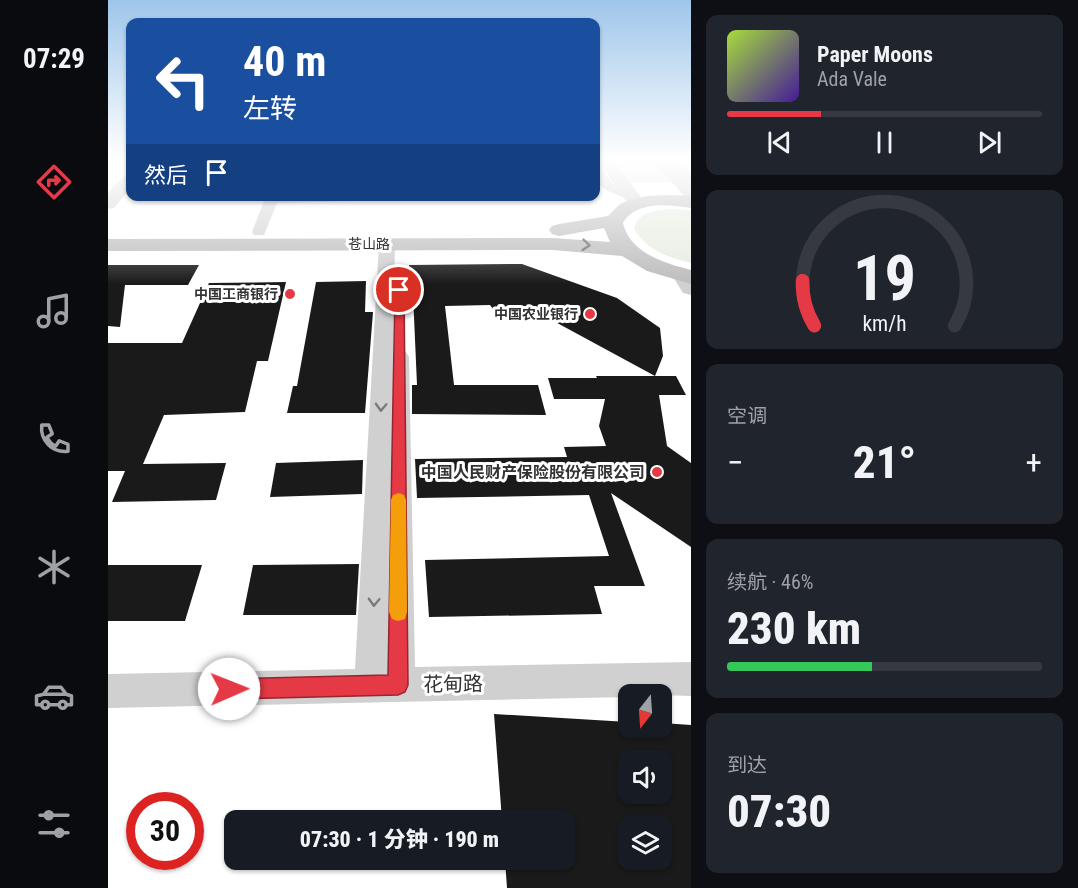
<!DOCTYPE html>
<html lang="zh">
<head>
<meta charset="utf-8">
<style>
	:root { --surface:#171b24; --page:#20242c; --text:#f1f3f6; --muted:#9ea1a6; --line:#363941; --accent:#e63946 }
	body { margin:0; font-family:"Roboto Condensed","Noto Sans SC",sans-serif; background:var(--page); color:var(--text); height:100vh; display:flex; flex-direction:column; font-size:22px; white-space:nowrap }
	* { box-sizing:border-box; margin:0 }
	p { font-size:20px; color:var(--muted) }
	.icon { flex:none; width:33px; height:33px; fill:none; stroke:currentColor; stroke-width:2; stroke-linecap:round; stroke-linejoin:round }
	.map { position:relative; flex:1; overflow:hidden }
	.details { display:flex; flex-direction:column; gap:15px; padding:15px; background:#0d0f14; width:387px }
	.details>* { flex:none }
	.hud { position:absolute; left:18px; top:18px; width:474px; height:183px; border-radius:12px; box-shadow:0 2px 4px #0004; background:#1a4fa0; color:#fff; overflow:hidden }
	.needle { width:39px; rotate:197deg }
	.tools { position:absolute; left:510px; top:684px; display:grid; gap:12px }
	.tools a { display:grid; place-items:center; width:54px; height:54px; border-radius:12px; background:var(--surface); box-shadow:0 2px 4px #0004; font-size:30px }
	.speed { position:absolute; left:18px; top:792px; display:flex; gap:12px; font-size:30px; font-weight:700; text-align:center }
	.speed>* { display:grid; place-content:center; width:78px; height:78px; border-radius:50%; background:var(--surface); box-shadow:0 2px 4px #0004; line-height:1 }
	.speed .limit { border:9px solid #d22; background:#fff; color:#111 }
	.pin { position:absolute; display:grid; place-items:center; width:51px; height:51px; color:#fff; margin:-26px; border:3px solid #fff; border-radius:50%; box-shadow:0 2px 6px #0007 }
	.me { position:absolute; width:66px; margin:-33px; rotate:89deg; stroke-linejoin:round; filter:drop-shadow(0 0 4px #0008) }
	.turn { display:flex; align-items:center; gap:21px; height:126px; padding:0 18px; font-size:27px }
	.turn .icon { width:78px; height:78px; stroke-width:2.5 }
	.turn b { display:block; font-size:42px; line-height:51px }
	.then { display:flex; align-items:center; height:57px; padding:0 18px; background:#0003; gap:12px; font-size:22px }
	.big { font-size:45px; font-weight:800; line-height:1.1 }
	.details .tile { flex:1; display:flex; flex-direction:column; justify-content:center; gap:9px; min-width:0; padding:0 21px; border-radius:12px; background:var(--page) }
	.details .dial { align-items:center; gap:0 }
	.dial svg { height:156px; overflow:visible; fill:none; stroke:var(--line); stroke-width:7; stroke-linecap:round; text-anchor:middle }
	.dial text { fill:var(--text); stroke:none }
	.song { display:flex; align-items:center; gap:18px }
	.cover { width:72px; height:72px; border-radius:9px; background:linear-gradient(135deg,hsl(80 70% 55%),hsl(260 70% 35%)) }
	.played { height:6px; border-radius:3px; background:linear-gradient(90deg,var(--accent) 30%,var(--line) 30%) }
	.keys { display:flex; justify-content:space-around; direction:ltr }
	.heat { display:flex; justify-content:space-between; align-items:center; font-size:33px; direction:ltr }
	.charge { height:9px; border-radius:4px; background:linear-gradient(90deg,#34c759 46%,var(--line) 0) }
	.trip { position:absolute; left:116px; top:810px; width:351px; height:60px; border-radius:12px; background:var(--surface); box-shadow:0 2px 4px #0004; font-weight:800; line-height:60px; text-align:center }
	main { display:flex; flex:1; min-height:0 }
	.menu { display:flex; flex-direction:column; width:108px; justify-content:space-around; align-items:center; background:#090b0e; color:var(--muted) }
	.menu .icon { width:42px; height:42px }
	.menu .current { color:var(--accent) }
	.menu b { font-size:27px; color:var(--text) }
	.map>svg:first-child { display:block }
	.green { fill:#e6ecdf }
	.building { fill:#1a1a1a; fill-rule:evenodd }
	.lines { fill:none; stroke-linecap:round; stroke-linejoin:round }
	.service { fill:#d0d0d0; fill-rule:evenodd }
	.minor { fill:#d0d0d0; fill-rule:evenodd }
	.tertiary { fill:#d0d0d0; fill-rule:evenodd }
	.secondary { fill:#bdbdbd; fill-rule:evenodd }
	.oneway { stroke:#6a6a6a }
	.oneway2 { stroke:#7a7a7a }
	.route { fill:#e63946; stroke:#96252e; stroke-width:1.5 }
	.slow { fill:#f59e0b }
	.poi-dot { fill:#e63946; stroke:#fff; stroke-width:2 }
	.labels { text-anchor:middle; stroke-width:6; stroke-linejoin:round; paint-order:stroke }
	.far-street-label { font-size:14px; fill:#333; stroke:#fff }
	.far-poi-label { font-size:14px; font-weight:bold; fill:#333; stroke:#fff; text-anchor:end }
	.poi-label { font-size:16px; font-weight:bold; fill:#333; stroke:#fff; text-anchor:end }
	.near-street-label { font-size:20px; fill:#333; stroke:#fff }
</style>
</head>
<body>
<main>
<nav class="menu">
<b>07:29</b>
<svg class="icon current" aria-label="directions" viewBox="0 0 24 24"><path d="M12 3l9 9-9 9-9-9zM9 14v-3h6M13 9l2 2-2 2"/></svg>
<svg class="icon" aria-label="music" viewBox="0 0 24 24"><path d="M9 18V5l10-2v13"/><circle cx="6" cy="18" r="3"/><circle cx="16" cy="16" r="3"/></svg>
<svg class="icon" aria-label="phone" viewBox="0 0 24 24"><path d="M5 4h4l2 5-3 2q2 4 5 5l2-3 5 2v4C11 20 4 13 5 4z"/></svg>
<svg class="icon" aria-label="climate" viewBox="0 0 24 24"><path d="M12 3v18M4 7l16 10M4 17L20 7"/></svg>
<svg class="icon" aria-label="car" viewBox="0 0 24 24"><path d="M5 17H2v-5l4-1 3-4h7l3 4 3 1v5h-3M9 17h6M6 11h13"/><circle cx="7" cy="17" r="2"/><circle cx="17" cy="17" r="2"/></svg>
<svg class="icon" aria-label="filters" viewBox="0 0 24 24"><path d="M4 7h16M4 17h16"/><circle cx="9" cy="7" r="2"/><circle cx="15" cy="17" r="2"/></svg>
</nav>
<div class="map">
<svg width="583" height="888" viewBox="0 0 583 888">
	<rect width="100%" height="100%" fill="#fff"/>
	<!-- green -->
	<g class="green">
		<path d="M502,160h42l20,23h-45z"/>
		<path d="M565,209l18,1v53c-22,-5 -47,-14 -57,-35 5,-17 23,-18 39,-19z"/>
	</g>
	<!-- building -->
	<g class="building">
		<path d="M414,264l95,34 43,30 3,28 -8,20 -107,-58 -49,-1 -9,-12 -45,1 9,79h84l8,30 -134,-1v-29h5l-4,-91h-2l-2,-29z"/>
		<path d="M0,265h91l-11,20h-63l-5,42 -12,-1z"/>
		<path d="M258,281l-1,31h8l-8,101h-78l6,-27h4l19,-104z"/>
		<path d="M178,282l-18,79h-11l-12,51 -81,3 -21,49 83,-1 -10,37 -104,2 13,-31h-17v-128h74l27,-60z"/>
		<path d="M488,376h80l10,19h-27l8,51 24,17v84l-80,-54 34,93h-51l8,28 -173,3 -4,-57 184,-4 -20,-61 -172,3 -2,-39 152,-2 -3,-10 42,-1 -7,-20 6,-27h-51l-6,-21h49z"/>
		<path d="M255,460l-1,34 -92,3 6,-34z"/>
		<path d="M251,564l-3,51h-113l10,-50z"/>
		<path d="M0,565h94l-17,56h-77z"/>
		<path d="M386,714l134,8v6h34v-5l29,2v163h-184l-2,-28h59v-40h-62zM520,760h34v34h-34zM520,826h34v34h-34z"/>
	</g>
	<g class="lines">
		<!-- service -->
		<path class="service" d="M583,163v4l-16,-2z"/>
		<!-- minor -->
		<g class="minor">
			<path d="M559,160h12l12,12v11l-4,-1z"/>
			<path d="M488,164l4,1 11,17 24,10 2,3 -2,3c-8,1 -13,-1 -20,-4 -16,-7 -21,-11 -19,-30z"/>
			<path d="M158,196h133l-6,4 -116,3 -13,32h-10l-2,-3z"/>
			<path d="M279,239l8,5 -2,108h13l3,5 6,310 276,-5v34l-63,-2v3l-520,11v-34l247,-5 24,-425z"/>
		</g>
		<!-- tertiary -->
		<g class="tertiary">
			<path d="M489,160h16l33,44 -3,4h-12z"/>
			<path d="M544,160h16l23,23v15l-6,-1z"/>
			<path d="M22,174v15l-16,19 -6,1v-16l16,-17z"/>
			<path d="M575,268l8,3v24l-8,-2 -11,-18 3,-5z"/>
		</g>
		<!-- secondary -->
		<path class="secondary" d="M562,195l21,1v12c-22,-3 -54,-8 -68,15 7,30 41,40 68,47v14l-44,-13 -25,-15 -69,-6 -445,1v-12l445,-1 57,4 -6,-14 -45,8 -7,-2 -3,-4 3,-4 7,-2 49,-8 12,-12 10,-4 17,-4z"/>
	</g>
	<!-- one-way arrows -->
	<defs><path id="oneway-chevron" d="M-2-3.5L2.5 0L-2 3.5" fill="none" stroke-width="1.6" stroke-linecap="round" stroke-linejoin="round" transform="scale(1.5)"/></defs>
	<use class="oneway" href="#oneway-chevron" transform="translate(478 245) rotate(5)"/>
	<g class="oneway2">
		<use href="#oneway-chevron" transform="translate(273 407) rotate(92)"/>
		<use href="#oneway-chevron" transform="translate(266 602) rotate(92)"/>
	</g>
	<!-- sky -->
	<linearGradient id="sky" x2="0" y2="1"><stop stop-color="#9ec6ea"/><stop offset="0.56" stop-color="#fff"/><stop offset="1" stop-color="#fff" stop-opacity="0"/></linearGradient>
	<rect width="583" height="284" fill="url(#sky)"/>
	<!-- route -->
	<path class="route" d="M287,288l9,2 4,395 -3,7 -7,3 -169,4 -7,-3 -2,-7 2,-7 7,-3 159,-4z"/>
	<!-- slow -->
	<path class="slow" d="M291,493l5,2 2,5 1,112 -2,7 -7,2 -6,-2 -3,-7 2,-112 2,-5z"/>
	<!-- markers -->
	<g class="poi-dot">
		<circle cx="182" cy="294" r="6"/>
		<circle cx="482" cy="314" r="6"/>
		<circle cx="549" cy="472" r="6"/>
	</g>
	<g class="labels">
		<!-- far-street labels -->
		<g class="far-street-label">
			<text x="261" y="249">苍山路</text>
		</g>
		<!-- far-poi labels -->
		<g class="far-poi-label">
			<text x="170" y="299">中国工商银行</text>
			<text x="470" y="319">中国农业银行</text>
		</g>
		<!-- poi labels -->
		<g class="poi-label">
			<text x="537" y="478">中国人民财产保险股份有限公司</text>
		</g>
		<!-- near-street labels -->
		<g class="near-street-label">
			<text transform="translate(345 684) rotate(-1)" y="7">花甸路</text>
		</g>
	</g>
</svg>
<div class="tools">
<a><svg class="needle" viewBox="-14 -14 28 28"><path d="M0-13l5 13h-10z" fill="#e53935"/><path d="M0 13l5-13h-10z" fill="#9ea1a6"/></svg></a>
<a><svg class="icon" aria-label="sound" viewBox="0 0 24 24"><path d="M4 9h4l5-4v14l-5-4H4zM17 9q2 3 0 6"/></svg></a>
<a><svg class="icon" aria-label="layers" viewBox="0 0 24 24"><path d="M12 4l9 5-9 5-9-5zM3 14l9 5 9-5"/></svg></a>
</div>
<div class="speed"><div class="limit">30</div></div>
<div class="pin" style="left:291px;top:290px;background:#d93025"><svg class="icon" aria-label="arrive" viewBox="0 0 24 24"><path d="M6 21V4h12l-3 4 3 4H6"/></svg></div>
<svg class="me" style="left:121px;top:689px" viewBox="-20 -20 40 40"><circle r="19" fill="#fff"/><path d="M0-13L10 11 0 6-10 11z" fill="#e63946"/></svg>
<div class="trip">07:30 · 1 分钟 · 190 m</div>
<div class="hud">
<div class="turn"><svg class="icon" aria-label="left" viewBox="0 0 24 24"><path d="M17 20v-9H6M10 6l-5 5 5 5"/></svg><div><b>40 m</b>左转</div></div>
<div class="then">然后<svg class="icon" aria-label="arrive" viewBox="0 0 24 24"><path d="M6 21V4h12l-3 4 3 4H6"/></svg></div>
</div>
</div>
<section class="details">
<div class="tile">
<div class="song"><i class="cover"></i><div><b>Paper Moons</b><p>Ada Vale</p></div></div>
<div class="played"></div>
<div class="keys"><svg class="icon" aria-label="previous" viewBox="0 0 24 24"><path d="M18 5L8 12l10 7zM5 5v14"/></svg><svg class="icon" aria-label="pause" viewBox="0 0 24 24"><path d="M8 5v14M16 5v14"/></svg><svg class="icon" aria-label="next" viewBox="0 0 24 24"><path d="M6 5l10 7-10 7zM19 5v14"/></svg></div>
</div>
<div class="tile dial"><svg viewBox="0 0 100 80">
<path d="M14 69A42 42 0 1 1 86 69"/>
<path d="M14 69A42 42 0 0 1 8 46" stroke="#e63946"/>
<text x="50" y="56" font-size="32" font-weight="700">19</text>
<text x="50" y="72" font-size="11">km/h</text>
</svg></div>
<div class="tile"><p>空调</p>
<div class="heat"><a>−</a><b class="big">21°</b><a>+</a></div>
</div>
<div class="tile"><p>续航 · 46%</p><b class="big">230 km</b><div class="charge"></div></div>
<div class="tile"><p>到达</p><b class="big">07:30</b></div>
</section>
</main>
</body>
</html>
